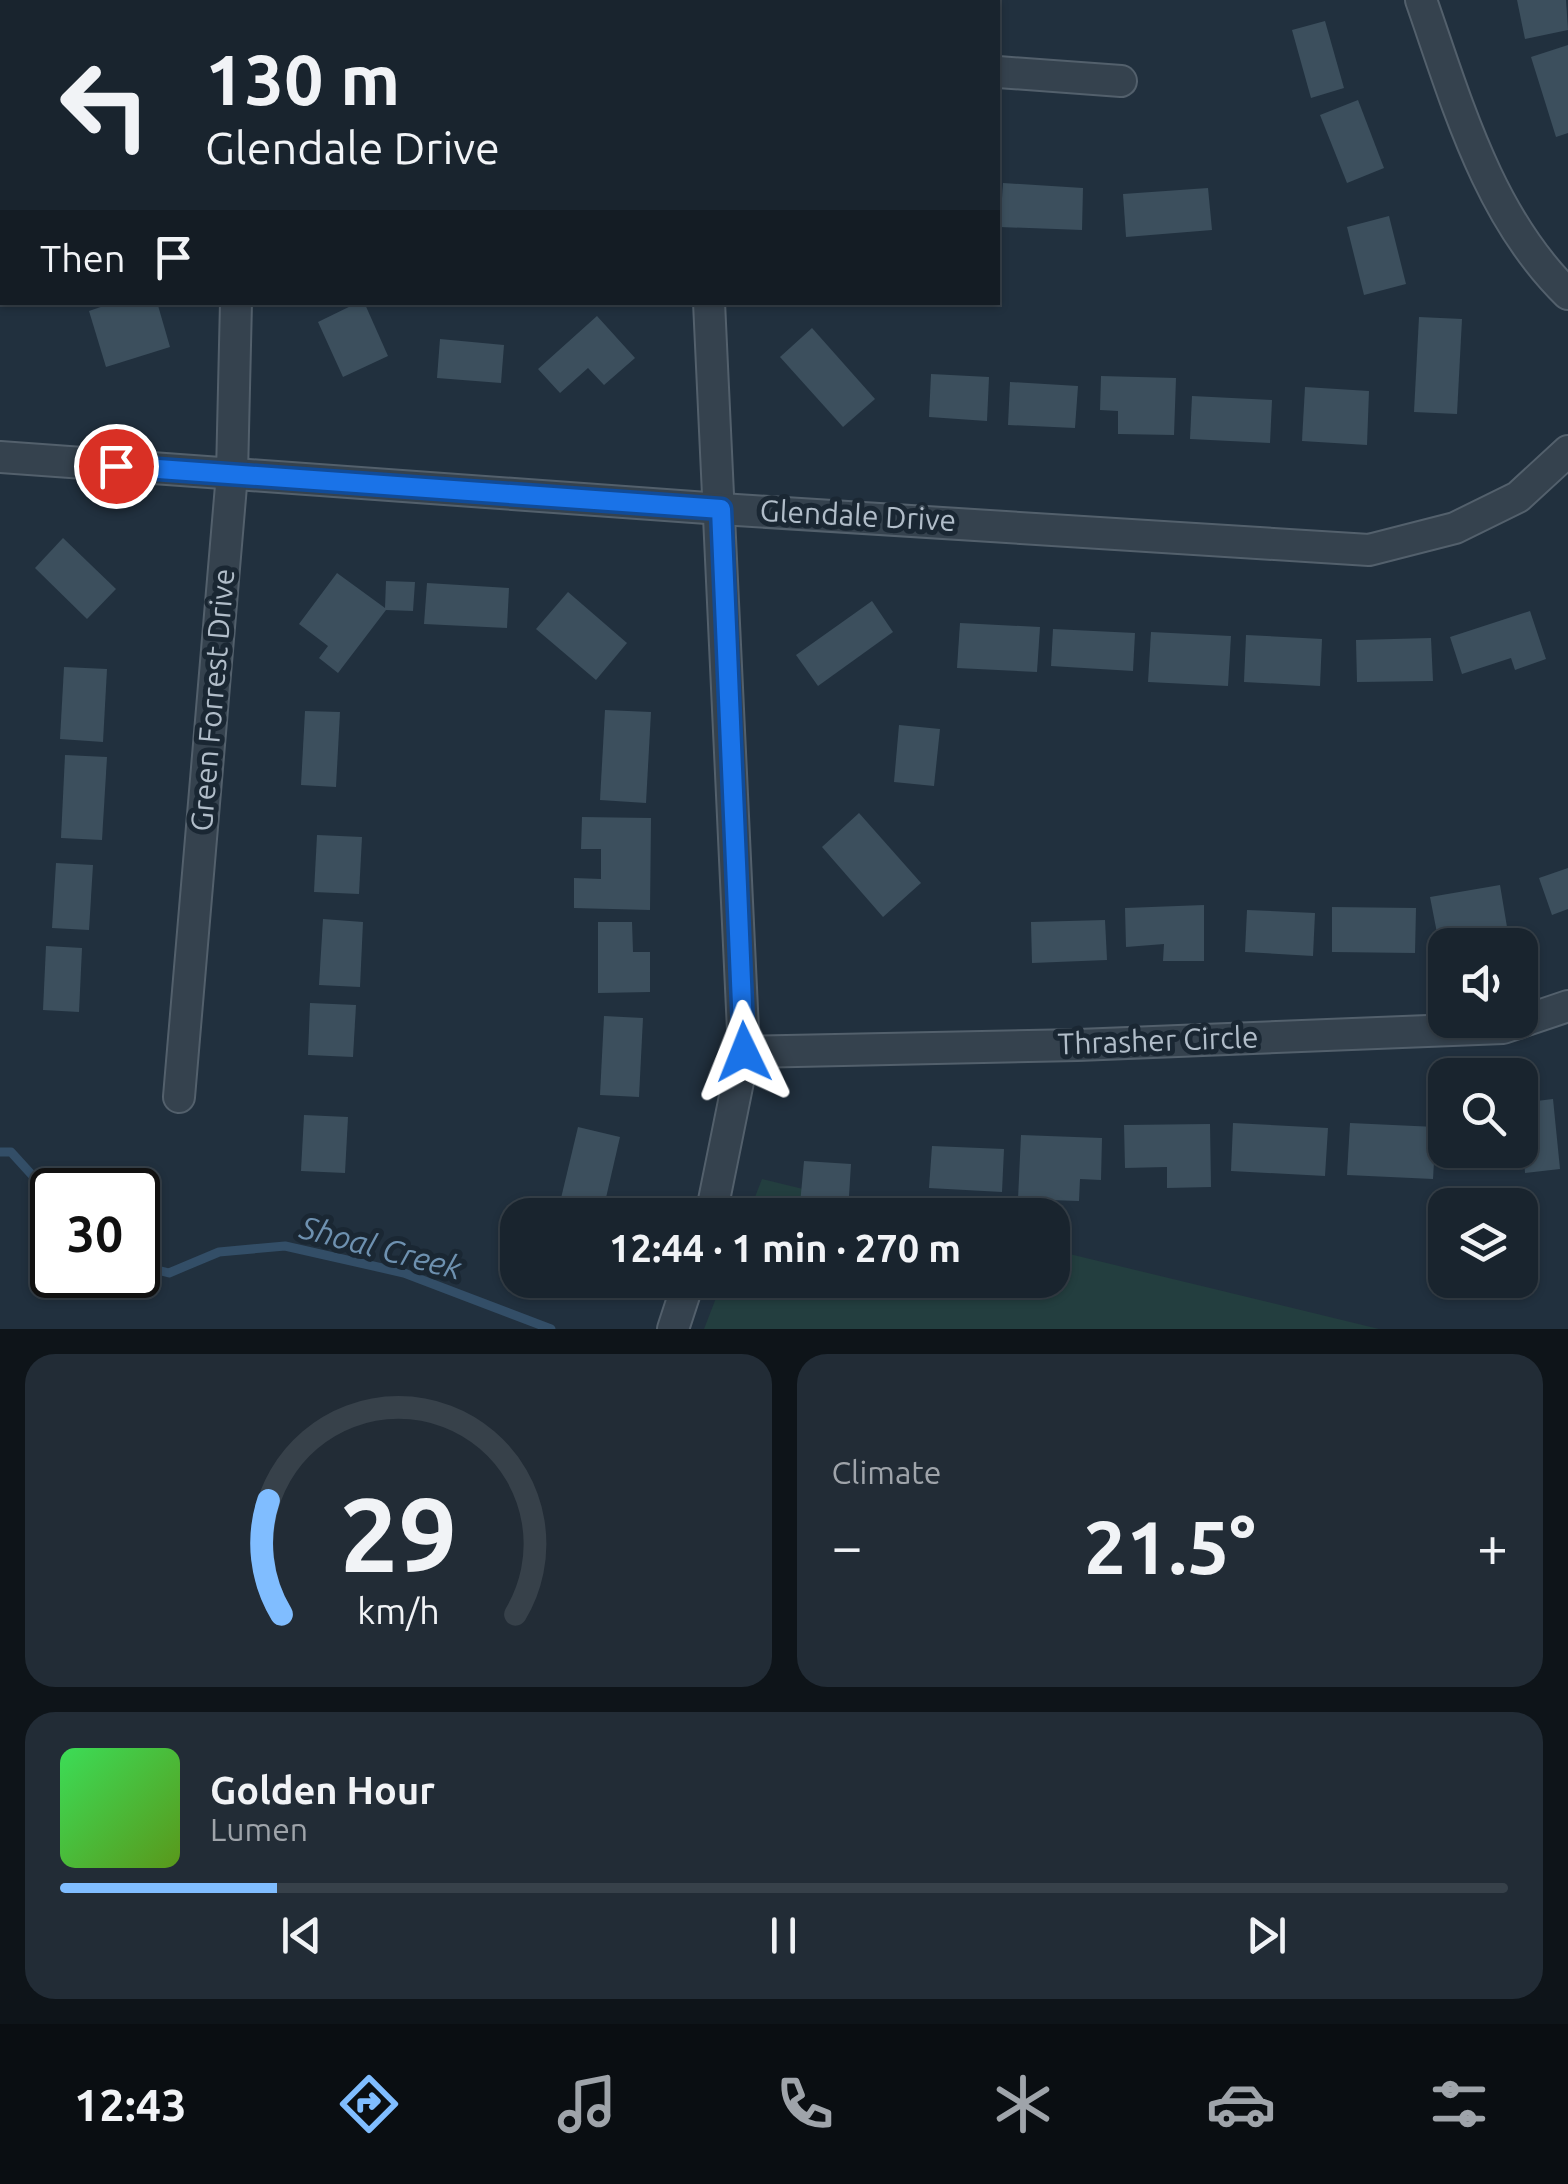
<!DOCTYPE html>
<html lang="en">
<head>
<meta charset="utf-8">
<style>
	:root { --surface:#19242e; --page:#222c36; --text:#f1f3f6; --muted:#9fa4aa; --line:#37414a; --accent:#80bdff }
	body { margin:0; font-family:Ubuntu,sans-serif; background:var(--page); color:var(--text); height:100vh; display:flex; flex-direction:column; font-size:38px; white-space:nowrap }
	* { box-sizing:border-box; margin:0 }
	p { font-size:32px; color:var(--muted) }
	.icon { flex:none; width:55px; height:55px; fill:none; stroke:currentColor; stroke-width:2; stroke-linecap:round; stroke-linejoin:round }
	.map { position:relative; height:1329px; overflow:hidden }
	.details { display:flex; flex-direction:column; gap:25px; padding:25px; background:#0e1419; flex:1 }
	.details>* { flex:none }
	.top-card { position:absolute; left:0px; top:0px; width:1000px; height:305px; box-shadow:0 2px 8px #0004,0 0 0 2px var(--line); background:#19242e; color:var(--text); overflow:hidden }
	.tools { position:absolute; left:1428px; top:928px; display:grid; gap:20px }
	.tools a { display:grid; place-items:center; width:110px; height:110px; border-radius:20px; background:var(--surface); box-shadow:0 2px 8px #0004,0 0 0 2px var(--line); font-size:50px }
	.speed { position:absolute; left:30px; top:1168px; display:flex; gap:20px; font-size:50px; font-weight:700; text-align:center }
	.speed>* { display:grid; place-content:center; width:130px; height:130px; border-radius:50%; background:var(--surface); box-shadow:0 2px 8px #0004,0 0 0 2px var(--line); line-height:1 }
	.speed .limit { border:5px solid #111; border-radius:15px; background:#fff; color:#111 }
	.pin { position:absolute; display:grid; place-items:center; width:85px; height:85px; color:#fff; margin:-42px; border:5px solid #fff; border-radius:50%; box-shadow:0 2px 10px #0007 }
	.me { position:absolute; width:110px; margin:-55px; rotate:358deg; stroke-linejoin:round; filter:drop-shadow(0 0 8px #0008) }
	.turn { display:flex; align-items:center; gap:35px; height:210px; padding:0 40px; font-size:45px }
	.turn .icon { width:130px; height:130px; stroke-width:2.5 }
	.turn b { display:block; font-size:70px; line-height:85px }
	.then { display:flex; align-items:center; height:95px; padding:0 40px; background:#0003; gap:20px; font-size:38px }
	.big { font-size:75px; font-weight:700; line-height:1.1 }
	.details .tile { flex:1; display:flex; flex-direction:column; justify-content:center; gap:15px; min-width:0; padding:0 35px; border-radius:30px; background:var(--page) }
	.details .dial { align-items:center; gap:0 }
	.dial svg { height:260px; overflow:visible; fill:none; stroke:var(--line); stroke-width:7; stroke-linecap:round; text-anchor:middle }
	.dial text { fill:var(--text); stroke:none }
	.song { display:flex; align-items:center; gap:30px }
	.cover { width:120px; height:120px; border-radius:15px; background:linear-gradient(135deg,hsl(130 70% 55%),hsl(90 70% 35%)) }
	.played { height:10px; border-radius:5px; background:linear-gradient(90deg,var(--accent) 15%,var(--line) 15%) }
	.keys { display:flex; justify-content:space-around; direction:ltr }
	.heat { display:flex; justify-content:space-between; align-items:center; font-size:55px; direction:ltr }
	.details .tiles { flex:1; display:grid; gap:25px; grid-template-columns:1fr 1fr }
	.tile:last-child { grid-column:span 2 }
	.trip { position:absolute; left:500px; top:1198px; width:570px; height:100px; border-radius:30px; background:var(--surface); box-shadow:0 2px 8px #0004,0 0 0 2px var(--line); font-weight:700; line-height:100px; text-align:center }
	.tabs { display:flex; height:160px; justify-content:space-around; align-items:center; background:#0a0e12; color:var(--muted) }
	.tabs .icon { width:70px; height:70px }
	.tabs .on { color:var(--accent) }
	.tabs b { font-size:45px; color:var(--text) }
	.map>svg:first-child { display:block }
	.green { fill:#233e3f }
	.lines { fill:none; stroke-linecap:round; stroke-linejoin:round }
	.stream { stroke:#334e67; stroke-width:9 }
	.building { fill:#3c4f5d }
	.street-casing { stroke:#53606c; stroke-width:34 }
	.street { stroke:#35424e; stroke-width:30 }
	.route-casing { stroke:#114b97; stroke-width:25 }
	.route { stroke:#1a73e8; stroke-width:18 }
	.labels { text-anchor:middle; stroke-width:10; stroke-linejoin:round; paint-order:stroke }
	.street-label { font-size:30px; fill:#b1bdc9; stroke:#1a2733 }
	.water-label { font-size:32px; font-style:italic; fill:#6e91b0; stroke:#1a2733 }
</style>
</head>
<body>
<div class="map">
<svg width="1568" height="1329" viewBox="0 0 1568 1329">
	<rect width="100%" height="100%" fill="#21303e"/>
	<!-- green -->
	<g class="green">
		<path d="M762,1179l148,36h-162z"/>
		<path d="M1053,1250l326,79h-675l19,-49h329z"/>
	</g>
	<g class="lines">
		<!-- stream -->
		<g class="stream">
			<path d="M0,1152h11l41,45"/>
			<path d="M138,1265l31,8 50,-21 66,-6 119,27 147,56"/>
		</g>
	</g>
	<!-- building -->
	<g class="building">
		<path d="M1517,0h49l2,30 -43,9z"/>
		<path d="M1325,21l19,67 -33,10 -19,-68z"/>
		<path d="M1568,45v88l-12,4 -25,-80z"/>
		<path d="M1358,100l26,68 -37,15 -27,-68z"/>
		<path d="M1003,183l80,5 -1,42 -82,-3z"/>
		<path d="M1208,188l4,42 -86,7 -3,-43z"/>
		<path d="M1389,216l17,68 -42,11 -17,-68z"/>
		<path d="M115,302h42l13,45 -64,20 -17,-56z"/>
		<path d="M359,302h5l24,54 -45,21 -25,-55z"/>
		<path d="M597,316l38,42 -31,27 -16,-17 -28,25 -22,-24z"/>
		<path d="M1419,317l43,2 -5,95 -43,-2z"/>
		<path d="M812,328l63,71 -32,28 -63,-70z"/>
		<path d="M440,339l64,6 -3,38 -64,-5z"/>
		<path d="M931,374l58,3 -2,44 -58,-4z"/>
		<path d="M1101,376l75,2 -2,57 -56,-1v-23l-18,-1z"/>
		<path d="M1010,382l68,4 -3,42 -67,-3z"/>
		<path d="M1305,387l64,4 -2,54 -65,-4z"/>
		<path d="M1192,396l80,4 -2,43 -80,-4z"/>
		<path d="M63,538l53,51 -29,30 -52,-51z"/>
		<path d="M337,573l48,35 1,-27 29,1 -2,29 -27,-1 -48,63 -19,-15 9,-12 -29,-22z"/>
		<path d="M427,583l82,5 -2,40 -83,-4z"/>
		<path d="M568,592l59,51 -31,37 -60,-51z"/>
		<path d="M872,601l21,31 -75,54 -22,-31z"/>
		<path d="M1530,611l16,48 -31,11 -4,-12 -49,16 -12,-37z"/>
		<path d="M960,623l80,4 -3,45 -80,-4z"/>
		<path d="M1053,629l82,4 -2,38 -82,-5z"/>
		<path d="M1151,632l80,4 -3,50 -80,-4z"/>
		<path d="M1246,635l76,4 -2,47 -76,-4z"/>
		<path d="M1431,638l2,43 -76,1 -1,-42z"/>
		<path d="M64,667l43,2 -4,73 -43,-3z"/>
		<path d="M605,710l46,2 -5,91 -46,-3z"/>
		<path d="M305,711l35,1 -4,75 -35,-2z"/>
		<path d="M899,725l41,4 -6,57 -40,-4z"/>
		<path d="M65,755l42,2 -5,83 -41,-2z"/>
		<path d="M859,813l62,70 -38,34 -61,-70z"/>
		<path d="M582,817l69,1 -1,92 -76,-2v-30l27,1v-30h-20z"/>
		<path d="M317,835l45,2 -3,57 -45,-2z"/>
		<path d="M56,863l37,2 -4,65 -37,-2z"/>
		<path d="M1568,868v41l-16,6 -13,-37z"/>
		<path d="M1500,885l9,54 -44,6 -3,-16 -25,4 -7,-36z"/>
		<path d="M1204,905v56h-41l1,-17 -38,3 -1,-39z"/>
		<path d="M1332,907l84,1 -1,45 -83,-1z"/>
		<path d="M1247,910l68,3 -2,43 -68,-4z"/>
		<path d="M323,919l40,3 -3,65 -41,-2z"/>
		<path d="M1105,920l2,40 -75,3 -1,-41z"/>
		<path d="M598,922h34l1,30h17v40l-52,1z"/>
		<path d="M46,946l36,2 -3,64 -36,-2z"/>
		<path d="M310,1003l46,2 -3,52 -45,-2z"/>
		<path d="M604,1016l39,2 -4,79 -39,-2z"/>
		<path d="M1553,1099l7,70 -35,4 -5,-70z"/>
		<path d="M304,1115l44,2 -3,56 -44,-2z"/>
		<path d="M1233,1123l95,5 -3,48 -94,-5z"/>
		<path d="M1350,1123l86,4 -3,52 -86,-4z"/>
		<path d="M1210,1124l1,63 -44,1v-21l-42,1 -1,-43z"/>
		<path d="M578,1127l42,10 -18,78h-45z"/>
		<path d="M1021,1135l81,3 -1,42 -21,-1 -1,22 -61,-2z"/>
		<path d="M932,1146l72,3 -2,43 -73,-4z"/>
		<path d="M804,1161l47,3 -2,32 15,1 -2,18h-63z"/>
	</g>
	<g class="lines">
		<defs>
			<g id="street">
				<path d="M4,0l29,2"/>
				<path d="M233,0v2"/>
				<path d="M692,0v2"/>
				<path d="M1421,0c36,103 67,216 147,294"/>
				<path d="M998,72l123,9"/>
				<path d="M709,302l35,750 -33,163"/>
				<path d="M0,457l721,52 648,41 86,-22 63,-31 50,-46"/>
				<path d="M744,1052l334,-7 425,-17 65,-22"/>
				<path d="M179,1097l53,-623 4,-172"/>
				<path d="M673,1329l16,-49"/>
			</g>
		</defs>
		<!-- street casing -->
		<use href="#street" class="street-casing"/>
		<!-- street -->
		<use href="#street" class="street"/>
	</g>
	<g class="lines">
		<defs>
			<path id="route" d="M116,466l605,43 23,543"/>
		</defs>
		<!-- route casing -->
		<use href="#route" class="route-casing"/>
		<!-- route -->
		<use href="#route" class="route"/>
	</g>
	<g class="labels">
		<!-- street labels -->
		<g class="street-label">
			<text transform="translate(858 516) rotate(3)" y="10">Glendale Drive</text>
			<text transform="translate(213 700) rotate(-85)" y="10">Green Forrest Drive</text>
			<text transform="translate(1158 1041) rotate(-2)" y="10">Thrasher Circle</text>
		</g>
		<!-- water labels -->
		<g class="water-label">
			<text transform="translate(381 1248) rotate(15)" y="11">Shoal Creek</text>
		</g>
	</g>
</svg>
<div class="tools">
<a><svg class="icon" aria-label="sound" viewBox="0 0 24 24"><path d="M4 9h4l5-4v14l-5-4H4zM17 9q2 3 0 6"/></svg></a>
<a><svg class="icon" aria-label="search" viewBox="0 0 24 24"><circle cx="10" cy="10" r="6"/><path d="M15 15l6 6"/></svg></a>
<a><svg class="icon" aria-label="layers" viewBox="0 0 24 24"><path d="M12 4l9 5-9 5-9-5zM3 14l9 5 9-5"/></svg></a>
</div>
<div class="speed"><div class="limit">30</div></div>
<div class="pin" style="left:116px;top:466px;background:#d93025"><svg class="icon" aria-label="arrive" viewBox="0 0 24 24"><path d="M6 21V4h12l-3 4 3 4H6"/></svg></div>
<svg class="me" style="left:744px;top:1052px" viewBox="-20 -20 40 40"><path d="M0-17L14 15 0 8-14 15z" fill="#1a73e8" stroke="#fff" stroke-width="4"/></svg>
<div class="trip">12:44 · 1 min · 270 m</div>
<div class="top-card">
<div class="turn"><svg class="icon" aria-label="left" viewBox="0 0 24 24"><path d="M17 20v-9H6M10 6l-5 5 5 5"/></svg><div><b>130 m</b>Glendale Drive</div></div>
<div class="then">Then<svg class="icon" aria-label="arrive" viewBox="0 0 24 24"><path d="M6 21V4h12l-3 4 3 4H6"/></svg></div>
</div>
</div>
<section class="details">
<div class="tiles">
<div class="tile dial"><svg viewBox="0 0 100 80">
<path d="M14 69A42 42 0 1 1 86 69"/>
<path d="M14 69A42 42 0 0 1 10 34" stroke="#80bdff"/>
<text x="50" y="56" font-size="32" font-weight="700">29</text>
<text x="50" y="72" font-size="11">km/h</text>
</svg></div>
<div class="tile"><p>Climate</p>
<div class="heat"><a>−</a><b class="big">21.5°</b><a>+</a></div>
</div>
<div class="tile">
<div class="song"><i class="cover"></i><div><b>Golden Hour</b><p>Lumen</p></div></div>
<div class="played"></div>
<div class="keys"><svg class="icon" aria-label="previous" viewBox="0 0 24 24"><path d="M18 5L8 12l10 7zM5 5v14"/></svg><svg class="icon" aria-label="pause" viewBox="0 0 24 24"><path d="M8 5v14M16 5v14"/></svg><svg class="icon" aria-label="next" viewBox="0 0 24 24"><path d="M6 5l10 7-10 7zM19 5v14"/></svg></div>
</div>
</div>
</section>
<nav class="tabs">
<b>12:43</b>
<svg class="icon on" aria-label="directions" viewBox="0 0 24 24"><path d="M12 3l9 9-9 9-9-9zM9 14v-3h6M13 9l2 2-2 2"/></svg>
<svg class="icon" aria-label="music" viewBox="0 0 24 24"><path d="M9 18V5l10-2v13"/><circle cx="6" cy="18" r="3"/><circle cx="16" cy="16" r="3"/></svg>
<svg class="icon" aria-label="phone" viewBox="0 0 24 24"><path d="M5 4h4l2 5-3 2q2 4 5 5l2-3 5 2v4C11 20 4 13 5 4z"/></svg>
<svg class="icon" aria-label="climate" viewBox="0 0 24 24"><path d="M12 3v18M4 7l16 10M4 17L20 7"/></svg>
<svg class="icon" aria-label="car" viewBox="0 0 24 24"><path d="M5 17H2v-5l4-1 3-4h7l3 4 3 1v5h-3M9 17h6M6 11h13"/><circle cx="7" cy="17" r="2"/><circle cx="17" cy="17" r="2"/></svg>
<svg class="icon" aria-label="filters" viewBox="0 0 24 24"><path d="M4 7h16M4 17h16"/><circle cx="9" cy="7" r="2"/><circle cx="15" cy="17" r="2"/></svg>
</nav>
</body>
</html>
